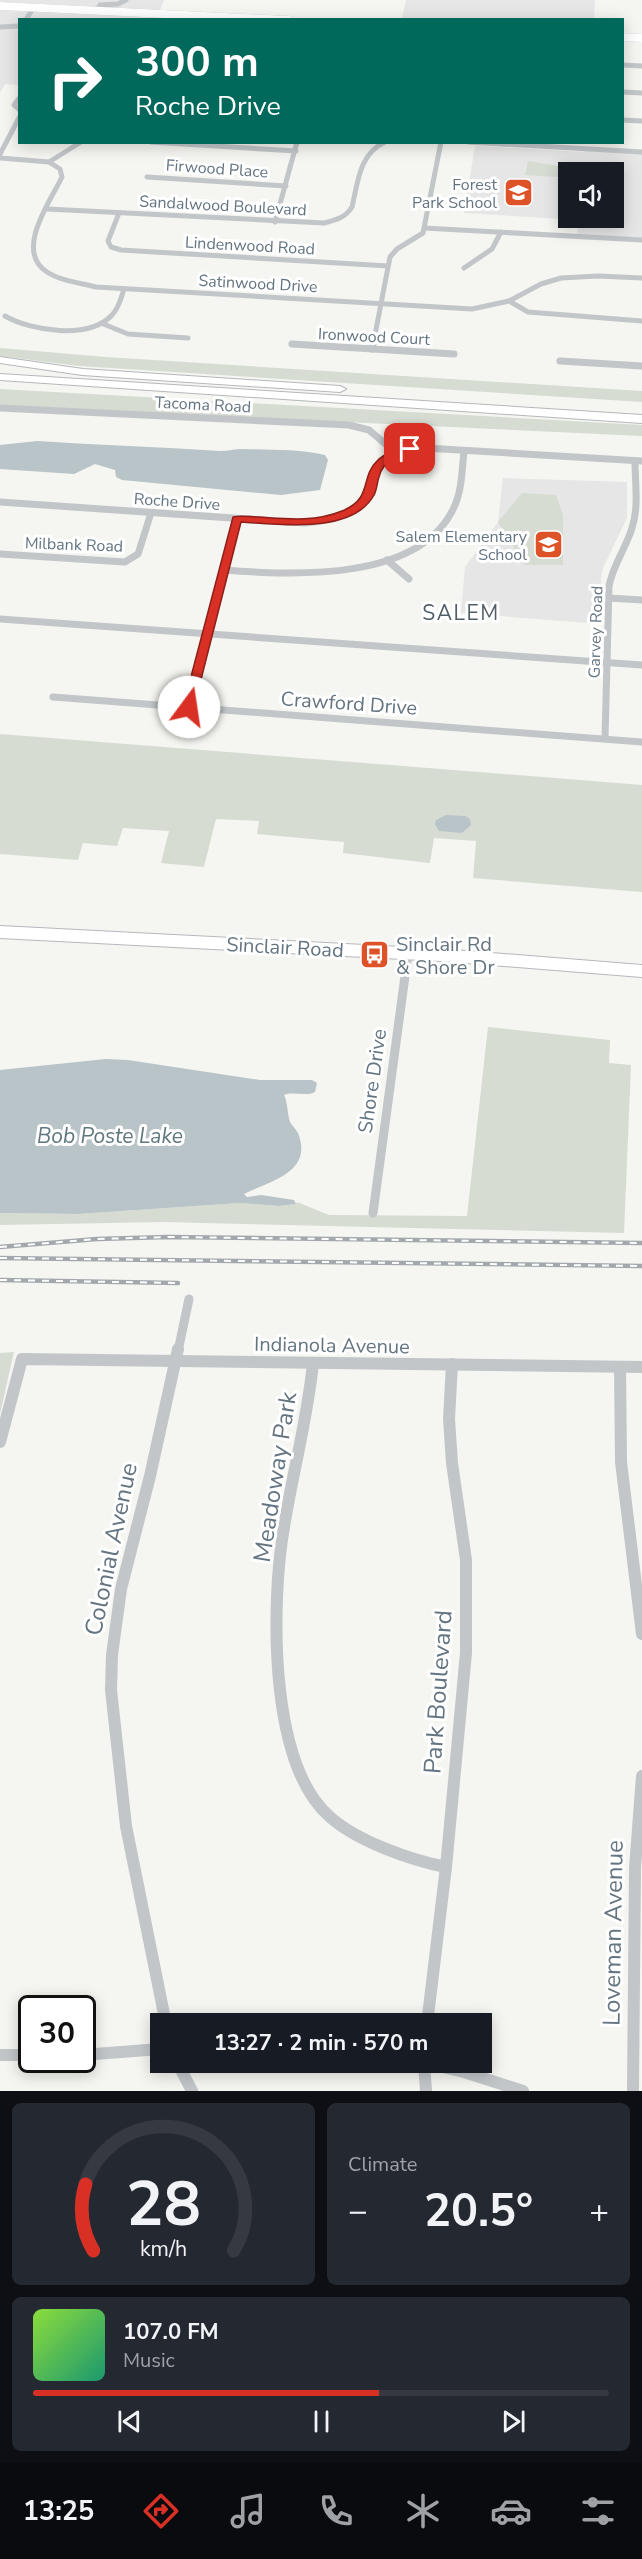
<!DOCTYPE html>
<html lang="en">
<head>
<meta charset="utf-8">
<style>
	:root { --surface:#171b24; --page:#242831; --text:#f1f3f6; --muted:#9ea1a6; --line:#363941; --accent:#d93025 }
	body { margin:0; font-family:"Nunito Sans",sans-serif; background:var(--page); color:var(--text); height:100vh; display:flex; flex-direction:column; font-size:22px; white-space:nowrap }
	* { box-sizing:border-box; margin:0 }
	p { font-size:20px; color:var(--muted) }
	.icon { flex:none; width:33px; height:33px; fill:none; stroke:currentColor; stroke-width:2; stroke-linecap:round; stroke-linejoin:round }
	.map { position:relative; height:2091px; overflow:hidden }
	.panel { display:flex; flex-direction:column; gap:12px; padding:12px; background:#0d0f14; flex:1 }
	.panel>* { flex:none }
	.banner { position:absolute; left:18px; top:18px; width:606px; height:126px; border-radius:0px; box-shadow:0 3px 15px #0003; background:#00695c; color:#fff; overflow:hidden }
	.tools { position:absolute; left:558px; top:162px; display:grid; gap:12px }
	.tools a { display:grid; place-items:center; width:66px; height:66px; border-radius:0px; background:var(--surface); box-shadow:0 3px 15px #0003; font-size:30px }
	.speed { position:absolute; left:18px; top:1995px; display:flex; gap:12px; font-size:30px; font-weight:700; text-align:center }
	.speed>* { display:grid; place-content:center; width:78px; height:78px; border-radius:50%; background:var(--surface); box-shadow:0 3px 15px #0003; line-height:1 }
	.speed .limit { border:3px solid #111; border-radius:9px; background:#fff; color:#111 }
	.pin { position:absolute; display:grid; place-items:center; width:51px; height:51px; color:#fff; margin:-26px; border-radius:12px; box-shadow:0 3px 9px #0006 }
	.me { position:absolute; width:66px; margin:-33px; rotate:14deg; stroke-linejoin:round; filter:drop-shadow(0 0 4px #0008) }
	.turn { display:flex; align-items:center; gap:21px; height:126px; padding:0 18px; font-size:27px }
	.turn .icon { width:78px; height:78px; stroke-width:2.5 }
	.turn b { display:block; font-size:42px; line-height:51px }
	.big { font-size:45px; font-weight:700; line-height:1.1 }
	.panel .widget { flex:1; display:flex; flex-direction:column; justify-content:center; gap:9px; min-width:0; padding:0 21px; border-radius:9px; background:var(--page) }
	.panel .dial { align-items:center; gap:0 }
	.dial svg { height:156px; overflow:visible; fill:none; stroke:var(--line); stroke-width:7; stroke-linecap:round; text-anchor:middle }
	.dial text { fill:var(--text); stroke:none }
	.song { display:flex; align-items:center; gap:18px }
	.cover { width:72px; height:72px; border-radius:9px; background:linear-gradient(135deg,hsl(90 70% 55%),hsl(160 70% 35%)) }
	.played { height:6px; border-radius:3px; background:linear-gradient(90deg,var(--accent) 60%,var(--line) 60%) }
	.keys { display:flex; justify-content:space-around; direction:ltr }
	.heat { display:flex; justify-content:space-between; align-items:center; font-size:33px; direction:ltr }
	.panel .tiles { flex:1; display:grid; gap:12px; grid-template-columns:1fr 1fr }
	.widget:last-child { grid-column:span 2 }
	.trip { position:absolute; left:150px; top:2013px; width:342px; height:60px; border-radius:0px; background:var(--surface); box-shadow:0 3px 15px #0003; font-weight:700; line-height:60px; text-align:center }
	.tab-bar { display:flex; height:96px; justify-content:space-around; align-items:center; background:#090b0e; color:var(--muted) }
	.tab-bar .icon { width:42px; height:42px }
	.tab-bar .active { color:var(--accent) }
	.tab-bar b { font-size:27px; color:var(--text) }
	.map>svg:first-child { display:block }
	.built { fill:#e5e6e5; fill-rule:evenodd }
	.green { fill:#d6dcd2 }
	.water { fill:#b8c4c7 }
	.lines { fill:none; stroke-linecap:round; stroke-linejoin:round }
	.secondary-far1-casing { stroke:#b4b9bd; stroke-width:8 }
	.secondary-casing { stroke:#b4b9bd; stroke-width:14 }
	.motorway-casing { stroke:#b5b8bb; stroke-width:2 }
	.minor-far3 { stroke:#c2c6c9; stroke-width:5 }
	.minor-far2 { stroke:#c2c6c9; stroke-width:7 }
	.minor-far1 { stroke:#c2c6c9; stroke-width:9 }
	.minor { stroke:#c2c6c9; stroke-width:12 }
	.secondary-far1 { stroke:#fff; stroke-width:8 }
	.secondary { stroke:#fff; stroke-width:12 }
	.motorway { fill:#fff; fill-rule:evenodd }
	.rail-casing { stroke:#a3a8ad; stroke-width:4.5 }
	.rail { stroke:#fff; stroke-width:2; stroke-dasharray:7; stroke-linecap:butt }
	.route { fill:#d93025; stroke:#8d1f18; stroke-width:1.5 }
	.labels { text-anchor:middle; stroke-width:6; stroke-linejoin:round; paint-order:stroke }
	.far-street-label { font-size:16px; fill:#647481; stroke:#fff }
	.far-poi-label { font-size:16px; fill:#647481; stroke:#fff; text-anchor:end }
	.street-label { font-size:20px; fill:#647481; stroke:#fff }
	.poi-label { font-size:20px; fill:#647481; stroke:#fff; text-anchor:start }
	.neighbourhood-label { font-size:21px; letter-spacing:1.5px; fill:#525e67; stroke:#fff }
	.water-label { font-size:21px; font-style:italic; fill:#60777f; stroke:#fff }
	.near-street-label { font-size:24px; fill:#647481; stroke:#fff }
</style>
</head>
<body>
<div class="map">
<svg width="642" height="2091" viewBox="0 0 642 2091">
	<rect width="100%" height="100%" fill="#f5f5f1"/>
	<!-- built -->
	<g class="built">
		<path d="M0,0h164l-5,12 28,2 -2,6h-165l-1,65 -14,-1 -5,9z"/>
		<path d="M406,0h189l-1,19h-192z"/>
		<path d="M475,146l109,6 1,-3 57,3v88l-65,-4 2,-16 -115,-7zM568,172h46v46h-46z"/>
		<path d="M503,478l124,4v36l-24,50 -2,10v46l-140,-11 4,-46 33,-45z"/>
	</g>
	<!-- green -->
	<g class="green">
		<path d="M528,161l42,7 -9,8 -5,1 -31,-2z"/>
		<path d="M0,348l106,9 536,34v11l-563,-36 -79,-10z"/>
		<path d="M0,389l642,36v11l-642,-30z"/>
		<path d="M522,493l34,2 7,20v50h-38l-27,-43z"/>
		<path d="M0,734l642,51v107l-169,-14 3,-37 -42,-3 -4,25 -87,-10 1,-11 -87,-8 2,-13 -43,-2 -12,48 -43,-4 8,-32 -46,-3 -6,18 -34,-3 -5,17 -78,-6z"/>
		<path d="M488,1027l122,13 -1,23 22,2 -7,168 -461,-11 -163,3v-12l78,1 162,-11 39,3 17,-2 1,-2 32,13 138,1z"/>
		<path d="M14,1352l-14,62v-61z"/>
	</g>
	<!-- water -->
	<g class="water">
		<path d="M37,441c61,4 122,6 183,10 8,0 15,-2 23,-2 26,1 57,0 82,6l3,5 -8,30 -39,5 -159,-15 -6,-3 -1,-7 -20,-6 -21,10 -74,-5v-24z"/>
		<path d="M446,815l19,1 5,3 1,6 -9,8 -23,-2 -4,-7 1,-4z"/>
		<path d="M106,1059l22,1 132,20h52l5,3 -2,9c-9,5 -21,-1 -31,3 4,8 3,18 6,27 2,4 6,7 8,11 16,40 -29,48 -54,61l3,3 14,-2 33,5 2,4 -17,2 -39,-3 -162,11 -78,-1v-143z"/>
	</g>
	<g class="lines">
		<defs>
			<g id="secondary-far1">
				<path d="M0,6l289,14"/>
				<path d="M622,37l20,1"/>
			</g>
			<path id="secondary" d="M0,932l441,23 201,16"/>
			<g id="motorway">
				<path d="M0,357l83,12 257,17 6,3 -6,3 -258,-17 -82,-12z"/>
				<path d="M0,374l642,41v8l-642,-43z"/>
			</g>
		</defs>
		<!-- secondary-far1 casing -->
		<use href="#secondary-far1" class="secondary-far1-casing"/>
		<!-- secondary casing -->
		<use href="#secondary" class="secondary-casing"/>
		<!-- motorway casing -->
		<use href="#motorway" class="motorway-casing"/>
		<!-- minor-far3 -->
		<g class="minor-far3">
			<path d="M97,10l3,-5 18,-1 8,-4"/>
			<path d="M26,20l7,-12"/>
			<path d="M0,27l20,-1"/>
			<path d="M622,65l20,1"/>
			<path d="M622,92l20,1"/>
			<path d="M20,97l-6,8 6,5"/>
			<path d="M622,120l20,1"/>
			<path d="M151,142l145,9"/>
			<path d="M468,142l174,10"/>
			<path d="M0,154l20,-38"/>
			<path d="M0,158l49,4 11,7 2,8c-12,25 -48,74 -15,95 14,9 33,11 49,15l376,22 37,-8 32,-17 20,-6 37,-2 44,2"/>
			<path d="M49,162l32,-20"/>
			<path d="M147,177l139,9"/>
			<path d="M47,209l277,14c12,-3 21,-5 28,-16 6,-25 7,-53 33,-65"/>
			<path d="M119,213l-11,28 3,6 10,3 267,16"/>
			<path d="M275,222l22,-80"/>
			<path d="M424,228l218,12"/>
			<path d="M464,268l28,-19 9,-17"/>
			<path d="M509,301l19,11 114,9"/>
			<path d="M5,316c26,15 84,24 107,-1 7,-7 9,-17 12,-26"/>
			<path d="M101,323l27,11 60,4"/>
			<path d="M374,340l16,-83 7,-8 26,-16 18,-91"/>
		</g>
		<!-- minor-far2 -->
		<g class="minor-far2">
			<path d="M292,344l162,10"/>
			<path d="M372,349l2,-11"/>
			<path d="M560,361l82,5"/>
			<path d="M0,408l349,17 20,5 27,23"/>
			<path d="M0,502l305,21c22,-2 50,-7 63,-27 4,-6 4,-15 6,-22 7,-22 32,-24 51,-26l217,13"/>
			<path d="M0,554l125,8 13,-8 13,-41"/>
			<path d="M387,560l22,19"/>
			<path d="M224,570c68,5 198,13 231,-65 7,-16 7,-36 9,-54"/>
			<path d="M609,598l33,2"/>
			<path d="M0,619l642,46"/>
			<path d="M53,697l589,45"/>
			<path d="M189,707l47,-188"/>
			<path d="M605,738l4,-152c4,-21 17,-38 23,-58 7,-21 3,-45 3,-67"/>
		</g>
		<!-- minor-far1 -->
		<g class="minor-far1">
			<path d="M373,1213l35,-259"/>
			<path d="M178,1351l11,-52"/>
		</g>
		<!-- minor -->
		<g class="minor">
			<path d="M313,1363c-6,62 -24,122 -32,184 -9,73 -10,219 49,270 27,24 80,43 116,50"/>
			<path d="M620,1367l1,95 21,172"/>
			<path d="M0,1442l22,-83 620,8"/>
			<path d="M166,2024l-40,-198 -15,-136 1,-35 9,-66 29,-113 28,-127"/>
			<path d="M427,2024l19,-157 20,-214v-93l-14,-97 -3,-44 3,-55"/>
			<path d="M0,2055h32"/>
			<path d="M82,2055l78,-6"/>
			<path d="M177,2062l15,29"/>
			<path d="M421,2062l43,10 59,19"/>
			<path d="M424,2062l2,29"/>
			<path d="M633,2091l2,-223 7,-92"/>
		</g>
		<!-- secondary-far1 -->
		<use href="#secondary-far1" class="secondary-far1"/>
		<!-- secondary -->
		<use href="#secondary" class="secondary"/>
		<!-- motorway -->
		<use href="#motorway" class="motorway"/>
		<defs>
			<g id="rail">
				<path d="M0,1247l97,-8 71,-2 474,6"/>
				<path d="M0,1258l642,8"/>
				<path d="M0,1280l178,3"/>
			</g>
		</defs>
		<!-- rail casing -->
		<use href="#rail" class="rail-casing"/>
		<!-- rail -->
		<use href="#rail" class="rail"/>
	</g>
	<!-- route -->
	<path class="route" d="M410,446l5,3 -2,3c-15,3 -30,8 -34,25 -2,5 -2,13 -5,18 -22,40 -96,29 -133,27l-47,185 -5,4 -4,-2 -2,-2 50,-190c8,-2 18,0 27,0 28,2 55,5 82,-6 31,-12 18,-34 35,-50 9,-9 21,-12 33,-15z"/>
	<!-- icons -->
	<defs>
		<symbol id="school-square" viewBox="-11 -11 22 22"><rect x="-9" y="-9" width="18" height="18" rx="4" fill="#de5228" stroke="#fff"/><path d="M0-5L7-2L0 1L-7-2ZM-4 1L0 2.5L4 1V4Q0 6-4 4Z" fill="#fff"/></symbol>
		<symbol id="bus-square" viewBox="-11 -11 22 22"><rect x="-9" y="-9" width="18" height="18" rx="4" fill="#de5228" stroke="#fff"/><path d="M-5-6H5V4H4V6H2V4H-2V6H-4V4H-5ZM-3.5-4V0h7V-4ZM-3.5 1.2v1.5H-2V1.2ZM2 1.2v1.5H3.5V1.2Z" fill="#fff"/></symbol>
	</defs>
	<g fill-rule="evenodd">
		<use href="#school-square" x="502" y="176" width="33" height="33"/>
		<use href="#school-square" x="532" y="528" width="33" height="33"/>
		<use href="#bus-square" x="358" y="938" width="33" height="33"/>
	</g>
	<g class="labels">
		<!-- far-street labels -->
		<g class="far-street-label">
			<text transform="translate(217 168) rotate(4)" y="6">Firwood Place</text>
			<text transform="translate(223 205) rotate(3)" y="6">Sandalwood Boulevard</text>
			<text transform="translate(250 245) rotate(3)" y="6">Lindenwood Road</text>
			<text transform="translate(258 283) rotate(3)" y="6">Satinwood Drive</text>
			<text transform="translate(374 336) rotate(3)" y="6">Ironwood Court</text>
			<text transform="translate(203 404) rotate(3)" y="6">Tacoma Road</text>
			<text transform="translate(177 501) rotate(4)" y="6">Roche Drive</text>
			<text transform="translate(74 544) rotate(2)" y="6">Milbank Road</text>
			<text transform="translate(595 632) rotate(-88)" y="6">Garvey Road</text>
		</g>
		<!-- far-poi labels -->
		<g class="far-poi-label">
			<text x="497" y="190">Forest<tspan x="497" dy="18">Park School</tspan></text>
			<text x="527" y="542">Salem Elementary<tspan x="527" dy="18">School</tspan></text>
		</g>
		<!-- street labels -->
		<g class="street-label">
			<text transform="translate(349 703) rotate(4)" y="7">Crawford Drive</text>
			<text transform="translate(285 947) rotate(3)" y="7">Sinclair Road</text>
			<text transform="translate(372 1081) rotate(-82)" y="7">Shore Drive</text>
			<text transform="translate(332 1345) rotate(1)" y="7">Indianola Avenue</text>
		</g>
		<!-- poi labels -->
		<g class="poi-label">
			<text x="396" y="951">Sinclair Rd<tspan x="396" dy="23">&amp; Shore Dr</tspan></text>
		</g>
		<!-- neighbourhood labels -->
		<g class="neighbourhood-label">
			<text x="461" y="620">SALEM</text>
		</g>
		<!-- water labels -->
		<g class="water-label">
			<text x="110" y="1143">Bob Poste Lake</text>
		</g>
		<!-- near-street labels -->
		<g class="near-street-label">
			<text transform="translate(275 1477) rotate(-81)" y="8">Meadoway Park</text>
			<text transform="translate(111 1549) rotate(-78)" y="8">Colonial Avenue</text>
			<text transform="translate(438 1692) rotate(-86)" y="8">Park Boulevard</text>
			<text transform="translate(613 1933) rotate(-89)" y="8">Loveman Avenue</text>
		</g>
	</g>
</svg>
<div class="tools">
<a><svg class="icon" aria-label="sound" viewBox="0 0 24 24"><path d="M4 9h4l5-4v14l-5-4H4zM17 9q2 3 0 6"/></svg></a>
</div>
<div class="speed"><div class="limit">30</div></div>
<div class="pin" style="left:410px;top:449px;background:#d93025"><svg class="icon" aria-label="arrive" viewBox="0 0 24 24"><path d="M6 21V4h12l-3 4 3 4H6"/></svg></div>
<svg class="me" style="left:189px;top:707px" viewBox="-20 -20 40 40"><circle r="19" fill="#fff"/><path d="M0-13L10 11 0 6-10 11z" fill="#d93025"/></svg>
<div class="trip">13:27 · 2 min · 570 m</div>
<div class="banner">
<div class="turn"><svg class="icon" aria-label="right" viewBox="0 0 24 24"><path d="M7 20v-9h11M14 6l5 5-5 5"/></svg><div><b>300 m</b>Roche Drive</div></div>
</div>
</div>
<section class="panel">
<div class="tiles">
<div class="widget dial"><svg viewBox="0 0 100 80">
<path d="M14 69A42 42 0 1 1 86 69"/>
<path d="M14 69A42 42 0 0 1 10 35" stroke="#d93025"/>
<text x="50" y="56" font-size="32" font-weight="700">28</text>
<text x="50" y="72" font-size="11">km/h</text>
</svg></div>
<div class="widget"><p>Climate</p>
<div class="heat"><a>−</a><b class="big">20.5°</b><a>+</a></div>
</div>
<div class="widget">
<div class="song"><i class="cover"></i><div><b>107.0 FM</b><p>Music</p></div></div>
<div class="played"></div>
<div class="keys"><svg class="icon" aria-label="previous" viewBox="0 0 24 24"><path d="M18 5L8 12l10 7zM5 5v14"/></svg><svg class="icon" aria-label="pause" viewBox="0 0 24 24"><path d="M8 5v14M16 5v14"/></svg><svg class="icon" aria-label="next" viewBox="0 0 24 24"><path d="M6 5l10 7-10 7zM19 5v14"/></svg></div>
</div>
</div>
</section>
<nav class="tab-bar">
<b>13:25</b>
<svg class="icon active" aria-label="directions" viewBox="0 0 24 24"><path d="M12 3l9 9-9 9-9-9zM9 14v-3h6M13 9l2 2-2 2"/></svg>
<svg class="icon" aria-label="music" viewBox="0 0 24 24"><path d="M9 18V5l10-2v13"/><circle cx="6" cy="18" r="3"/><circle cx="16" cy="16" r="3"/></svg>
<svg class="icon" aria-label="phone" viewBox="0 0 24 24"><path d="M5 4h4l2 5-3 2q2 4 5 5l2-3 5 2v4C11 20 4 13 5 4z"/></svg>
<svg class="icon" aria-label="climate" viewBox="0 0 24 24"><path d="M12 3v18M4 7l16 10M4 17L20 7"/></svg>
<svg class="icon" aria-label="car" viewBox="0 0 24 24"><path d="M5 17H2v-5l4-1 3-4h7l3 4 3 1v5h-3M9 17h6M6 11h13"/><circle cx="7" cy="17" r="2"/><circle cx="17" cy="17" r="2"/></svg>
<svg class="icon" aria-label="filters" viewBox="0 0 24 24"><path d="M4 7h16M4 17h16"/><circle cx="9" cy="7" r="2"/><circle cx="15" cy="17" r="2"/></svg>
</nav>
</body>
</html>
